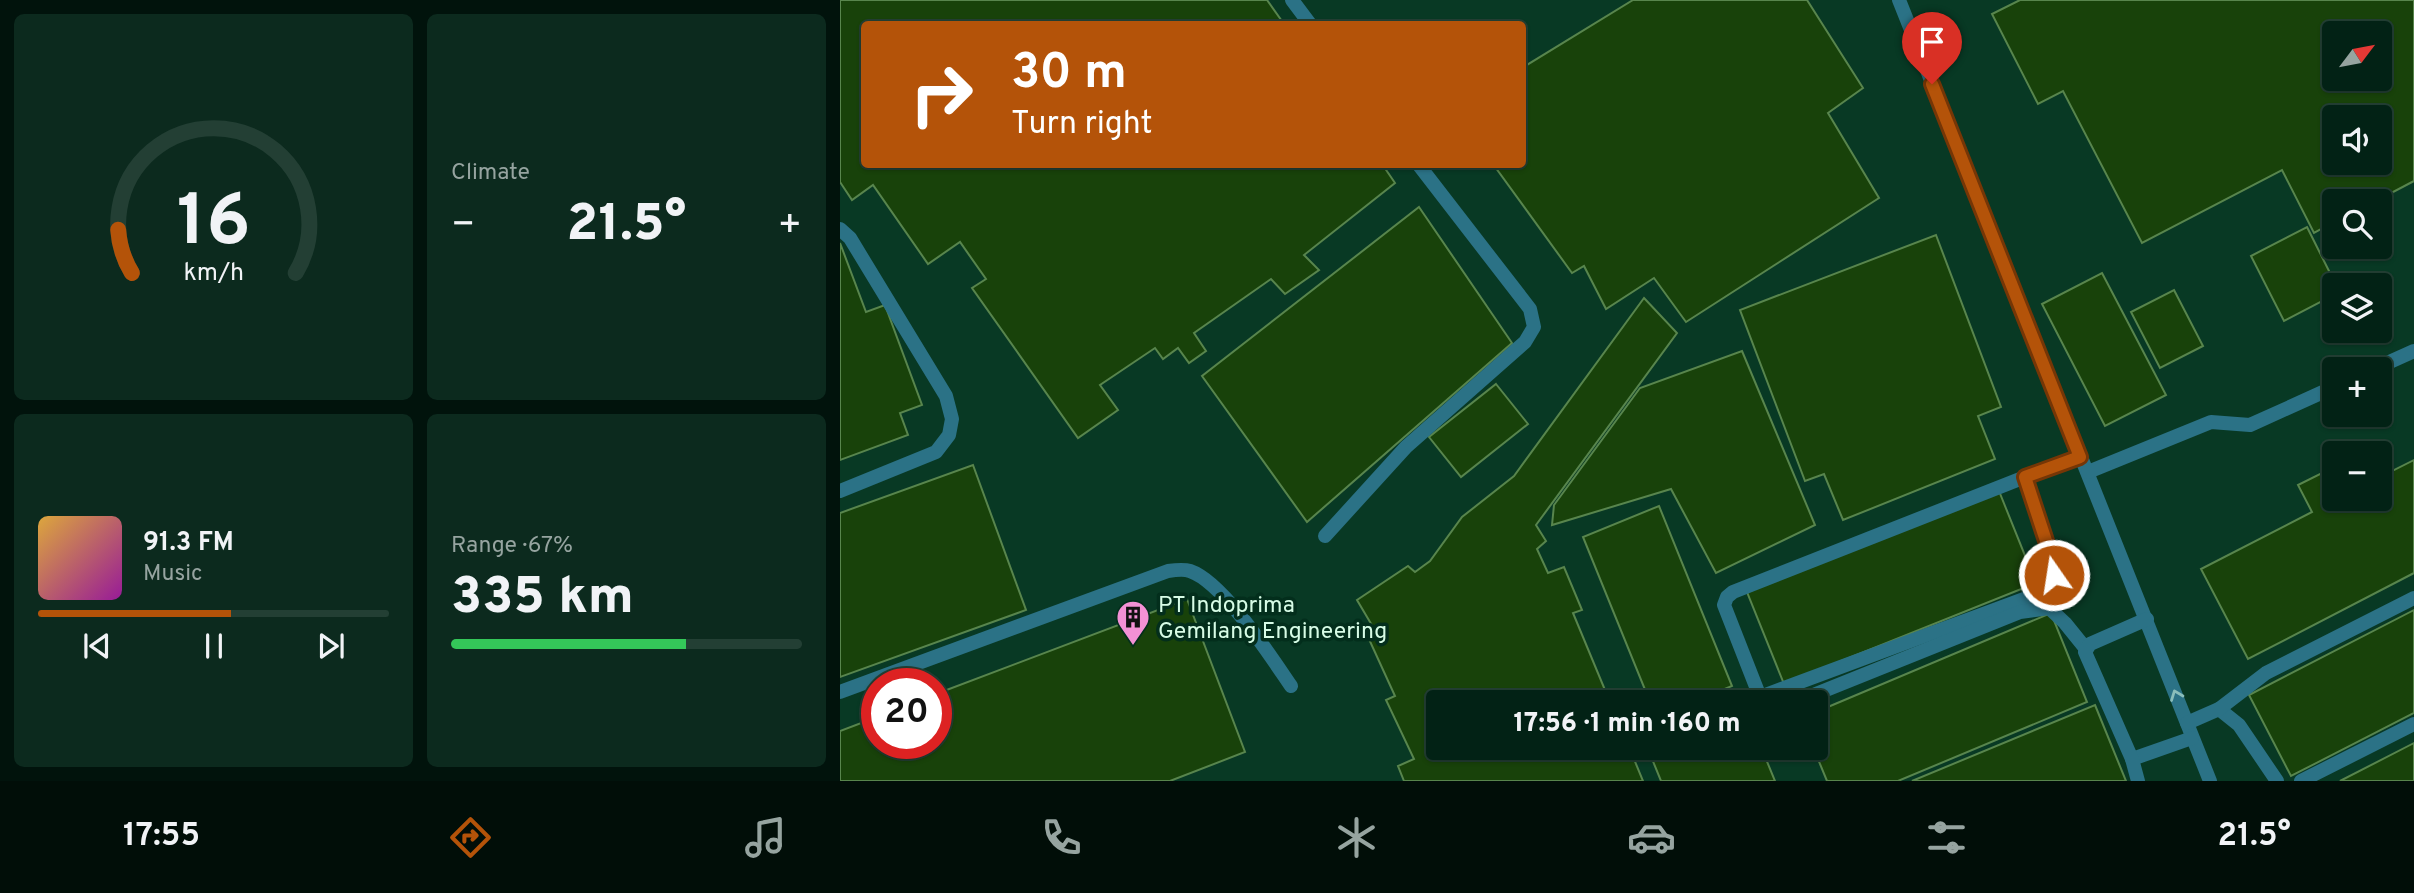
<!DOCTYPE html>
<html lang="en">
<head>
<meta charset="utf-8">
<style>
	:root { --surface:#022215; --page:#0c2a1e; --text:#f1f3f6; --muted:#96a4a0; --line:#233f34; --accent:#b45309 }
	body { margin:0; font-family:Overpass,sans-serif; background:var(--page); color:var(--text); height:100vh; display:flex; flex-direction:column; font-size:26px; white-space:nowrap }
	* { box-sizing:border-box; margin:0 }
	p { font-size:23px; color:var(--muted) }
	.icon { flex:none; width:38px; height:38px; fill:none; stroke:currentColor; stroke-width:2; stroke-linecap:round; stroke-linejoin:round }
	.map { position:relative; flex:1; overflow:hidden }
	.side { display:flex; flex-direction:column; gap:14px; padding:14px; background:#01130c; width:840px }
	.side>* { flex:none }
	.top-card { position:absolute; left:21px; top:21px; width:665px; height:147px; border-radius:7px; box-shadow:0 2px 5px #0004,0 0 0 2px var(--line); background:#b45309; color:#fff; overflow:hidden }
	.needle { width:46px; rotate:58deg }
	.controls { position:absolute; left:1482px; top:21px; display:grid; gap:14px }
	.controls a { display:grid; place-items:center; width:70px; height:70px; border-radius:7px; background:var(--surface); box-shadow:0 2px 5px #0004,0 0 0 2px var(--line); font-size:35px }
	.speed { position:absolute; left:21px; top:668px; display:flex; gap:14px; font-size:35px; font-weight:700; text-align:center }
	.speed>* { display:grid; place-content:center; width:91px; height:91px; border-radius:50%; background:var(--surface); box-shadow:0 2px 5px #0004,0 0 0 2px var(--line); line-height:1 }
	.speed .limit { border:10px solid #d22; background:#fff; color:#111 }
	.pin { position:absolute; display:grid; place-items:center; width:60px; height:60px; color:#fff; margin:-72px -30px; border-radius:50% 50% 50% 0; rotate:-45deg; box-shadow:0 0 7px #0007 }
	.pin .icon { rotate:45deg }
	.me { position:absolute; width:77px; margin:-38px; rotate:347deg; stroke-linejoin:round; filter:drop-shadow(0 0 5px #0008) }
	.turn { display:flex; align-items:center; gap:24px; height:147px; padding:0 35px; font-size:32px }
	.turn .icon { width:91px; height:91px; stroke-width:2.5 }
	.turn b { display:block; font-size:49px; line-height:60px }
	.big { font-size:52px; font-weight:800; line-height:1.1 }
	.side .widget { flex:1; display:flex; flex-direction:column; justify-content:center; gap:10px; min-width:0; padding:0 24px; border-radius:10px; background:var(--page) }
	.side .dial { align-items:center; gap:0 }
	.dial svg { height:182px; overflow:visible; fill:none; stroke:var(--line); stroke-width:7; stroke-linecap:round; text-anchor:middle }
	.dial text { fill:var(--text); stroke:none }
	.song { display:flex; align-items:center; gap:21px }
	.cover { width:84px; height:84px; border-radius:10px; background:linear-gradient(135deg,hsl(40 70% 55%),hsl(300 70% 35%)) }
	.played { height:7px; border-radius:4px; background:linear-gradient(90deg,var(--accent) 55%,var(--line) 55%) }
	.keys { display:flex; justify-content:space-around; direction:ltr }
	.heat { display:flex; justify-content:space-between; align-items:center; font-size:38px; direction:ltr }
	.charge { height:10px; border-radius:5px; background:linear-gradient(90deg,#34c759 67%,var(--line) 0) }
	.side .tiles { flex:1; display:grid; gap:14px; grid-template-columns:repeat(2,1fr) }
	.trip { position:absolute; left:586px; top:690px; width:402px; height:70px; border-radius:7px; background:var(--surface); box-shadow:0 2px 5px #0004,0 0 0 2px var(--line); font-weight:800; line-height:70px; text-align:center }
	.menu { display:flex; height:112px; justify-content:space-around; align-items:center; background:#010e08; color:var(--muted) }
	.menu .icon { width:49px; height:49px }
	.menu .on { color:var(--accent) }
	.menu b { font-size:32px; color:var(--text) }
	main { display:flex; flex:1; min-height:0 }
	.map>svg:first-child { display:block }
	.built { fill:#083924; fill-rule:evenodd }
	.building { fill:#18420a; stroke:#58854d; stroke-width:2; fill-rule:evenodd }
	.lines { fill:none; stroke-linecap:round; stroke-linejoin:round }
	.service { stroke:#2b7286; stroke-width:14 }
	.oneway { stroke:#8abebb }
	.route-casing { stroke:#753606; stroke-width:18 }
	.route { stroke:#b45309; stroke-width:12 }
	.labels { text-anchor:middle; stroke-width:7; stroke-linejoin:round; paint-order:stroke }
	.poi-label { font-size:23px; fill:#d7fce6; stroke:#032e1c; text-anchor:start }
</style>
</head>
<body>
<main>
<section class="side">
<div class="tiles">
<div class="widget dial"><svg viewBox="0 0 100 80">
<path d="M14 69A42 42 0 1 1 86 69"/>
<path d="M14 69A42 42 0 0 1 8 50" stroke="#b45309"/>
<text x="50" y="56" font-size="32" font-weight="700">16</text>
<text x="50" y="72" font-size="11">km/h</text>
</svg></div>
<div class="widget"><p>Climate</p>
<div class="heat"><a>−</a><b class="big">21.5°</b><a>+</a></div>
</div>
<div class="widget">
<div class="song"><i class="cover"></i><div><b>91.3 FM</b><p>Music</p></div></div>
<div class="played"></div>
<div class="keys"><svg class="icon" aria-label="previous" viewBox="0 0 24 24"><path d="M18 5L8 12l10 7zM5 5v14"/></svg><svg class="icon" aria-label="pause" viewBox="0 0 24 24"><path d="M8 5v14M16 5v14"/></svg><svg class="icon" aria-label="next" viewBox="0 0 24 24"><path d="M6 5l10 7-10 7zM19 5v14"/></svg></div>
</div>
<div class="widget"><p>Range · 67%</p><b class="big">335 km</b><div class="charge"></div></div>
</div>
</section>
<div class="map">
<svg width="1574" height="781" viewBox="0 0 1574 781">
	<rect width="100%" height="100%" fill="#032e1c"/>
	<!-- built -->
	<path class="built" d="M0,0h1574v781h-1574zM24,24h658v140h-658zM1494,33h46v46h-46zM1494,117h46v46h-46zM1494,201h46v46h-46zM1494,285h46v46h-46zM1494,369h46v46h-46zM1494,453h46v46h-46zM37,684h59v60h-59zM598,702h378v45h-378z"/>
	<!-- building -->
	<g class="building">
		<path d="M0,0h427l17,24h-420v140h518l13,19 -91,72 15,15 -34,24 -14,-15 -77,54 12,18 -17,12 -11,-15 -15,11 -8,-11 -55,37 18,25 -40,28 -106,-150 14,-9 -26,-37 -32,22 -55,-79 -21,15 -12,-18z"/>
		<path d="M793,0h174l56,88 -35,25 51,85 -193,124 -32,-44 -48,31 -22,-43 -12,7 -79,-109h29v-96z"/>
		<path d="M1180,0h394v181l-38,20h-42v21l-20,11 -32,-63 -140,73 -79,-152 -25,13 -46,-90zM1494,33h46v46h-46zM1494,117h46v46h-46z"/>
		<path d="M579,207l93,136 -205,179 -105,-146z"/>
		<path d="M1467,227l29,58h-2v10l-50,26 -33,-65z"/>
		<path d="M1096,235l65,172 -23,9 17,43 -152,61 -19,-46 -19,7 -65,-171z"/>
		<path d="M0,243l26,69 19,-7 37,100 -22,8 8,22 -68,25z"/>
		<path d="M1262,273l64,122 -61,31 -63,-122z"/>
		<path d="M1334,290l29,56 -43,22 -29,-56z"/>
		<path d="M804,298l33,35 -141,192 10,16 -9,8 11,24 16,-6 18,43 -9,3 37,89h-172v45h191l14,34h-239l-6,-15 16,-7 -28,-59 9,-4 -27,-59 5,-10 -16,-27 51,-34 7,6 15,-11 32,-44 52,-41z"/>
		<path d="M902,351l73,174 -99,48 -45,-84 -119,36 2,-20 86,-117z"/>
		<path d="M656,384l32,40 -67,53 -32,-40z"/>
		<path d="M1574,460v113l-166,86 -47,-90 111,-57 -14,-27 36,-18v32h46v-22z"/>
		<path d="M133,465l53,145 -186,67v-164z"/>
		<path d="M1159,491l37,92 -252,101 -37,-92z"/>
		<path d="M819,506l73,180 -39,16h-43l-67,-165z"/>
		<path d="M347,599l58,153 -75,29h-330v-50l37,-14v27h59v-50z"/>
		<path d="M1574,610v103l-123,63 -42,-81z"/>
		<path d="M1211,613l36,89 -189,79h-71l-14,-34h3v-35z"/>
		<path d="M1255,705l31,76h-214z"/>
		<path d="M1574,743v38h-74z"/>
		<path d="M812,747h109l14,34h-114l-13,-32z"/>
	</g>
	<g class="lines">
		<!-- service -->
		<g class="service">
			<path d="M452,0l18,24"/>
			<path d="M1059,0l311,781"/>
			<path d="M0,229l10,9 96,158 6,23 -3,16 -13,17 -96,39"/>
			<path d="M1534,369l40,-18"/>
			<path d="M1248,472l123,-50 39,3 84,-38"/>
			<path d="M1185,477l29,88c0,14 -7,19 -17,29l-277,103 -36,-92 3,-8 6,-5 292,-115 55,-19"/>
			<path d="M485,536l81,-89 119,-105 9,-15 -4,-18 -112,-145"/>
			<path d="M0,692l328,-121c7,-1 16,-2 22,0 33,11 81,86 101,115"/>
			<path d="M956,702l224,-90 29,-4 16,15 21,26"/>
			<path d="M1379,709l20,16 38,56"/>
			<path d="M1347,723l32,-14 47,-36 148,-75"/>
			<path d="M1292,759l60,-21"/>
			<path d="M1298,781l-6,-22 -47,-107 5,-8 57,-25"/>
			<path d="M1461,781l113,-57"/>
		</g>
	</g>
	<!-- one-way arrows -->
	<defs><path id="oneway-chevron" d="M-2-3.5L2.5 0L-2 3.5" fill="none" stroke-width="1.6" stroke-linecap="round" stroke-linejoin="round" transform="scale(1.75)"/></defs>
	<use class="oneway" href="#oneway-chevron" transform="translate(1336 695) rotate(-111)"/>
	<g class="lines">
		<defs>
			<path id="route" d="M1092,84l148,373 -55,20 29,88v10"/>
		</defs>
		<!-- route casing -->
		<use href="#route" class="route-casing"/>
		<!-- route -->
		<use href="#route" class="route"/>
	</g>
	<!-- icons -->
	<defs>
		<symbol id="building-pin" viewBox="-11 -11 22 30"><path d="M0 17L-7.5 6A9.5 9.5 0 1 1 7.5 6Z" fill="#f391d5" stroke="#032e1c"/><path d="M-4-6H4V6H1V3H-1V6H-4ZM-2.5-4.3h1.7v1.8h-1.7ZM.8-4.3h1.7v1.8H.8ZM-2.5-1h1.7V.8h-1.7ZM.8-1h1.7V.8H.8Z" fill="#111"/></symbol>
	</defs>
	<g fill-rule="evenodd">
		<use href="#building-pin" x="274" y="598" width="38" height="52"/>
	</g>
	<g class="labels">
		<!-- poi labels -->
		<g class="poi-label">
			<text x="318" y="612">PT Indoprima<tspan x="318" dy="26">Gemilang Engineering</tspan></text>
		</g>
	</g>
</svg>
<div class="controls">
<a><svg class="needle" viewBox="-14 -14 28 28"><path d="M0-13l5 13h-10z" fill="#e53935"/><path d="M0 13l5-13h-10z" fill="#96a4a0"/></svg></a>
<a><svg class="icon" aria-label="sound" viewBox="0 0 24 24"><path d="M4 9h4l5-4v14l-5-4H4zM17 9q2 3 0 6"/></svg></a>
<a><svg class="icon" aria-label="search" viewBox="0 0 24 24"><circle cx="10" cy="10" r="6"/><path d="M15 15l6 6"/></svg></a>
<a><svg class="icon" aria-label="layers" viewBox="0 0 24 24"><path d="M12 4l9 5-9 5-9-5zM3 14l9 5 9-5"/></svg></a>
<a>+</a>
<a>−</a>
</div>
<div class="speed"><div class="limit">20</div></div>
<div class="pin" style="left:1092px;top:84px;background:#d93025"><svg class="icon" aria-label="arrive" viewBox="0 0 24 24"><path d="M6 21V4h12l-3 4 3 4H6"/></svg></div>
<svg class="me" style="left:1214px;top:575px" viewBox="-20 -20 40 40"><circle r="17" fill="#b45309" stroke="#fff" stroke-width="3"/><path d="M0-11L8 9 0 5-8 9z" fill="#fff"/></svg>
<div class="trip">17:56 · 1 min · 160 m</div>
<div class="top-card">
<div class="turn"><svg class="icon" aria-label="right" viewBox="0 0 24 24"><path d="M7 20v-9h11M14 6l5 5-5 5"/></svg><div><b>30 m</b>Turn right</div></div>
</div>
</div>
</main>
<nav class="menu">
<b>17:55</b>
<svg class="icon on" aria-label="directions" viewBox="0 0 24 24"><path d="M12 3l9 9-9 9-9-9zM9 14v-3h6M13 9l2 2-2 2"/></svg>
<svg class="icon" aria-label="music" viewBox="0 0 24 24"><path d="M9 18V5l10-2v13"/><circle cx="6" cy="18" r="3"/><circle cx="16" cy="16" r="3"/></svg>
<svg class="icon" aria-label="phone" viewBox="0 0 24 24"><path d="M5 4h4l2 5-3 2q2 4 5 5l2-3 5 2v4C11 20 4 13 5 4z"/></svg>
<svg class="icon" aria-label="climate" viewBox="0 0 24 24"><path d="M12 3v18M4 7l16 10M4 17L20 7"/></svg>
<svg class="icon" aria-label="car" viewBox="0 0 24 24"><path d="M5 17H2v-5l4-1 3-4h7l3 4 3 1v5h-3M9 17h6M6 11h13"/><circle cx="7" cy="17" r="2"/><circle cx="17" cy="17" r="2"/></svg>
<svg class="icon" aria-label="filters" viewBox="0 0 24 24"><path d="M4 7h16M4 17h16"/><circle cx="9" cy="7" r="2"/><circle cx="15" cy="17" r="2"/></svg>
<b>21.5°</b>
</nav>
</body>
</html>
